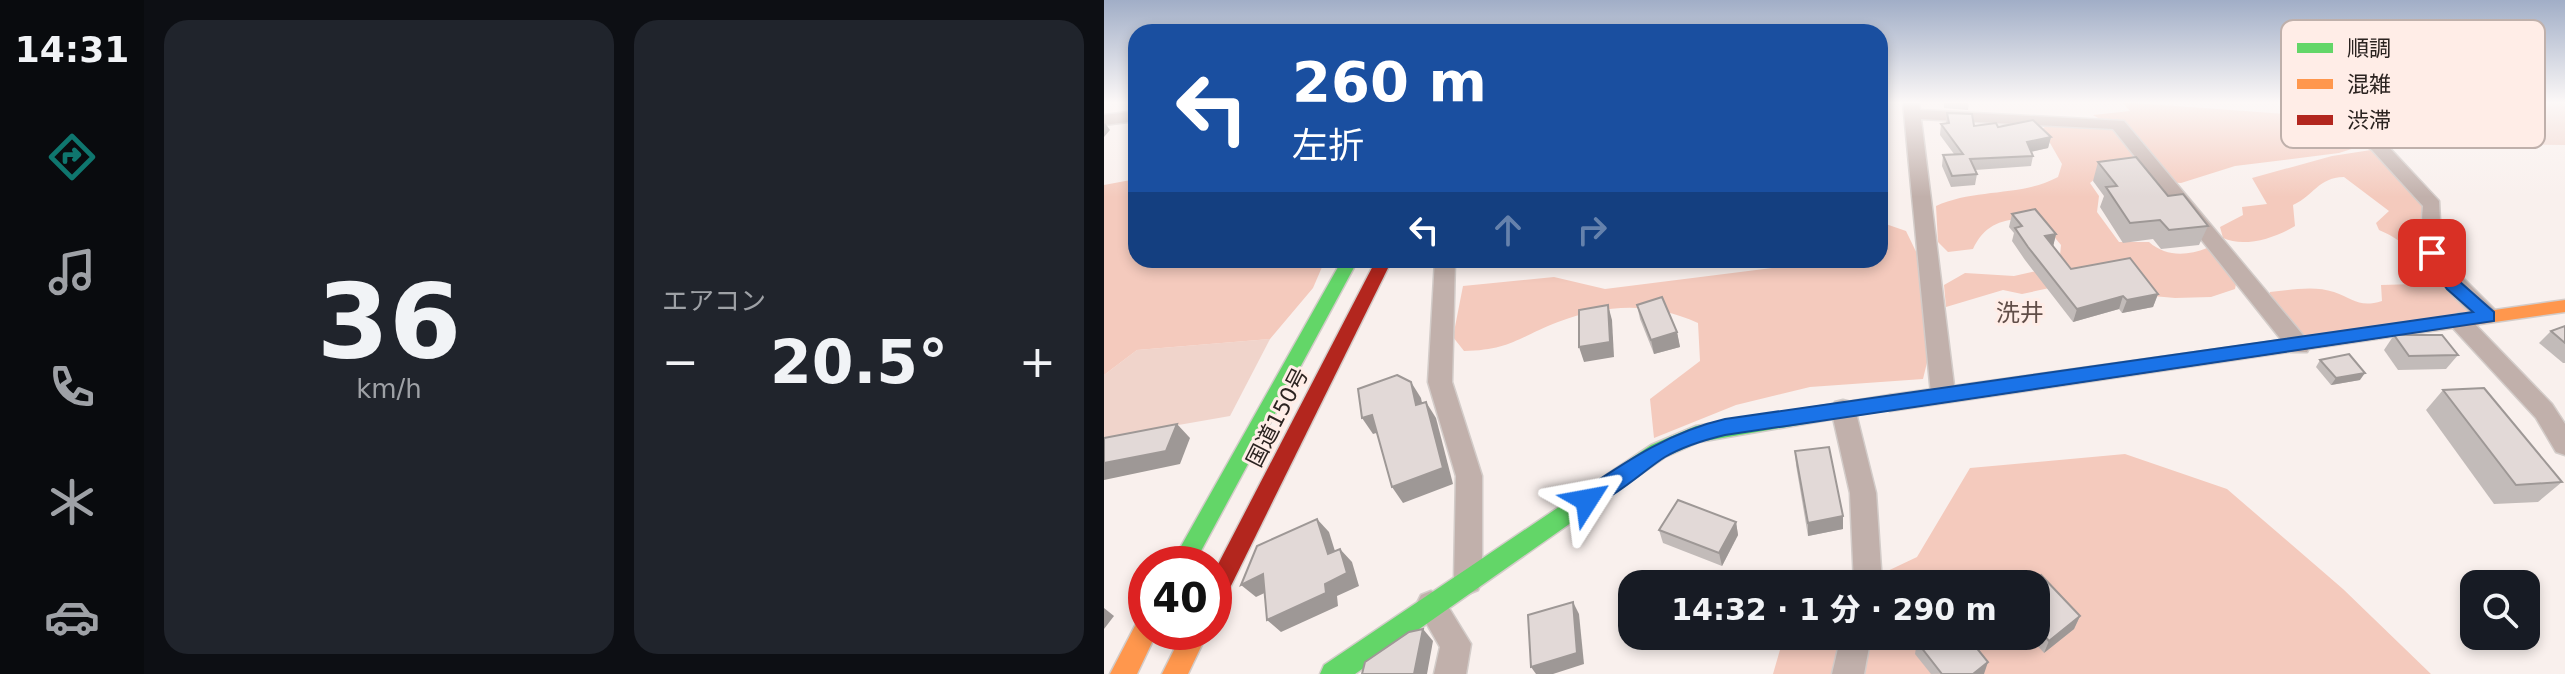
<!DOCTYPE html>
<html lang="ja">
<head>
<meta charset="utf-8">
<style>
	:root { --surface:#171b24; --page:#20242c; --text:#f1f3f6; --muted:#9ea1a6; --accent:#0f766e }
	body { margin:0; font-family:"DejaVu Sans","Noto Sans JP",sans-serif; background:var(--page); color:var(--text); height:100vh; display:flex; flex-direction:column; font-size:30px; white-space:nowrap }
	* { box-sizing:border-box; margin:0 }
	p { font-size:26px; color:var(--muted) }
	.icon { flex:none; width:44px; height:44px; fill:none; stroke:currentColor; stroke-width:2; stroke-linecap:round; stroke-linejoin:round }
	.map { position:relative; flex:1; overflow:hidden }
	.drawer { display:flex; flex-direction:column; gap:20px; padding:20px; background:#0d0f14; width:960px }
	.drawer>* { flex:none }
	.top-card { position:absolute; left:24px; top:24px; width:760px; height:244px; border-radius:24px; box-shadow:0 4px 12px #0003; background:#1a4fa0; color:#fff; overflow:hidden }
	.tools { position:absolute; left:1356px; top:570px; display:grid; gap:16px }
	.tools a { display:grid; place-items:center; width:80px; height:80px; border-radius:16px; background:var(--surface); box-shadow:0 4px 12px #0003; font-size:40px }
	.speed { position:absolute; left:24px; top:546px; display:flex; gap:16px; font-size:40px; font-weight:700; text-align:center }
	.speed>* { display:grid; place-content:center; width:104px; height:104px; border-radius:50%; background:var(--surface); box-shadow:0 4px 12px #0003; line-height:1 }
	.speed .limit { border:12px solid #d22; background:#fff; color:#111 }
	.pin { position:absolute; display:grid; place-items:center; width:68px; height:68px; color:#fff; margin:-34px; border-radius:16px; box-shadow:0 4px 12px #0006 }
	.me { position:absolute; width:88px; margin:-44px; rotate:56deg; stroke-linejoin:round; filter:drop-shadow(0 0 6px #0008) }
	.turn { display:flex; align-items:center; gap:28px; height:168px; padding:0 32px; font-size:36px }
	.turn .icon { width:104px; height:104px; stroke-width:2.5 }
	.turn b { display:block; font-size:56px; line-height:68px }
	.lanes { display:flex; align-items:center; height:76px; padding:0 32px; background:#0003; justify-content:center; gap:40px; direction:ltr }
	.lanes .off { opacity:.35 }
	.big { font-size:60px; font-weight:800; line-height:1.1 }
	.drawer .tile { flex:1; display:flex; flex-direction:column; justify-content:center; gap:12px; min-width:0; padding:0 28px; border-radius:24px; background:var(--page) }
	.drawer .dial { align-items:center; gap:0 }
	.dial b { font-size:104px; line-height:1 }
	.heat { display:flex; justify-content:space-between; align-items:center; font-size:44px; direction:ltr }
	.drawer .tiles { flex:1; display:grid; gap:20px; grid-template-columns:repeat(2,1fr) }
	.trip { position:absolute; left:514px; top:570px; width:432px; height:80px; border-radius:24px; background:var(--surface); box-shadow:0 4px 12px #0003; font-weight:800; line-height:80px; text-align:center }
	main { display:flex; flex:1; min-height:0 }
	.tabs { display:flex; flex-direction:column; width:144px; justify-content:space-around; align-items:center; background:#090b0e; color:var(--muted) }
	.tabs .icon { width:56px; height:56px }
	.tabs .on { color:var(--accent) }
	.tabs b { font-size:36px; color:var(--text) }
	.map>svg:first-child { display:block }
	.green { fill:#f0d4cb }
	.forest { fill:#f4cabd }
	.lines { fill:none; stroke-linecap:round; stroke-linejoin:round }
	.street-casing { stroke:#d3ccc9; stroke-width:3 }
	.fast-casing { stroke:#d3ccc9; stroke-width:3 }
	.slow-casing { stroke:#d3ccc9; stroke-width:3 }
	.jam-casing { stroke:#d3ccc9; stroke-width:3 }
	.street { fill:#c1b0ab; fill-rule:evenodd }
	.fast { fill:#63d668; fill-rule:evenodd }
	.slow { fill:#ff974d; fill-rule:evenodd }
	.jam { fill:#b3261e; fill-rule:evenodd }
	.wall { fill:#c2bbb9 }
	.shaded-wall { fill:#9e9896 }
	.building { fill:#e2d9d7; stroke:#9e9896; stroke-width:2 }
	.route { fill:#1a73e8; stroke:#114b97; stroke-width:2 }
	.labels { text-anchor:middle; stroke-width:6; stroke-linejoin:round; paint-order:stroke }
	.street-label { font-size:22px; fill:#2b2320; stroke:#ffede7 }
	.neighbourhood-label { font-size:24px; fill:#614e48; stroke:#ffede7 }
	.key { fill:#ffede7; stroke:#bfb0ab; stroke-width:2 }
	.key-label { font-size:22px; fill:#2b2320 }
</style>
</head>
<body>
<main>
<nav class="tabs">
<b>14:31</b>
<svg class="icon on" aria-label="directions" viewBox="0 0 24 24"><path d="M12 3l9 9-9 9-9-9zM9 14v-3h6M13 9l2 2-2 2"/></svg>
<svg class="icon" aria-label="music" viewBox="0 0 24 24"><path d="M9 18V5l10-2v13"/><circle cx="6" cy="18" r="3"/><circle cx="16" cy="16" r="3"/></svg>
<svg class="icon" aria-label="phone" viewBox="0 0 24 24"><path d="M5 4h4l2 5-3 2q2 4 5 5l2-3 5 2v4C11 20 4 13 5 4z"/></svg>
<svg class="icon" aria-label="climate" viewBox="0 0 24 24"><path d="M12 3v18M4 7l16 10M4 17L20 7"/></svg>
<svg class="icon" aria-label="car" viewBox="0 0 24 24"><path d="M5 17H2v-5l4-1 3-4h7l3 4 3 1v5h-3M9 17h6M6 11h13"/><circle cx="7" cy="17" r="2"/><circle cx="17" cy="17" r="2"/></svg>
</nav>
<section class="drawer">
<div class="tiles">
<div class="tile dial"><b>36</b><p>km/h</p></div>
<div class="tile"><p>エアコン</p>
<div class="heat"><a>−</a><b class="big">20.5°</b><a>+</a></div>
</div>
</div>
</section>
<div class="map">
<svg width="1461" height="674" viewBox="0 0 1461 674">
	<rect width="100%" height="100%" fill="#f9f0ed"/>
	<!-- green -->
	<g class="green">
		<path d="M1373,102h88v43l-95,-1 -25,-17 26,-7z"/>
		<path d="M166,339l-40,77 -126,22v-63l33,-25z"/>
	</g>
	<!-- forest -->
	<g class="forest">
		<path d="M1018,102l163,12 36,-2 46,32 -28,9 -104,13 -54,17 -84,-6 -7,6 9,13 -2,16 22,30h30c17,15 38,14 58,6l13,7 17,24 -2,10 -24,8 -36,1 -121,-11 -32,7 -19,-4 -57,17 -2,-22 21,-12 49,3 45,-10 2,-21 -20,-24c-30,-5 -55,-1 -68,28l-25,3 -10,-10 -2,-36c39,-18 85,-9 122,-29l4,-13 -20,-35 7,-5 54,-3 -10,-6 37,-4z"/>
		<path d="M1267,150l52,46 9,57 53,64 -180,30 -38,-35 3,-20c20,-2 44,-7 64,0 20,7 25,16 48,9l-1,-16 35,-1 12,-10c-12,-21 -27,-35 -49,-44l-3,-7 13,-12 -45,-34c-27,1 -29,18 -51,28l2,21c-20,12 -51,22 -72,12l-3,-11 23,-12 -1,-8 25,-3 -15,-26 80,-22z"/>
		<path d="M32,179v81h189l-12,28 -43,51 -133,11 -33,25v-190z"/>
		<path d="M776,222l26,9 16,33 1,45 9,33 -9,37 -113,8 -74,18 -82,33 -4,-39 50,-38 -2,-38c-47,-21 -91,-19 -140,-1 -39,15 -48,28 -94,29l-11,-14 10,-51 91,-9 51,12 182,-23v-6h93z"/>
		<path d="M1021,454l102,35 116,100 88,85h-658l11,-38h252v-52h-176l57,-27 53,-89z"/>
	</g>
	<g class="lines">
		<defs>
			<g id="street">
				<path d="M799,102h16l1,8 204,11 183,219 3,6 -3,6h-16l-178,-223 -192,-10 34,275 -4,6h-16l-4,-6z"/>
				<path d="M1201,102h19l60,40 55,59 2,40 10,25 45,45 3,5 -3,5h-16c-39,-35 -63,-59 -57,-115l-51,-56z"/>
				<path d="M32,111v10l-32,4v-10z"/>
				<path d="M331,260h20l-3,122 30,94v105l-4,9 -10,4 -10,-4 -4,-9 2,-105 -28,-94z"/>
				<path d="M1355,313l8,3 85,88 13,20v31l-9,-3 -20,-34 -85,-92 -3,-5z"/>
				<path d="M739,400l8,2 4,7 21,84 6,91h-28l-4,-91 -19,-84 4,-7z"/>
				<path d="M327,591l10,4 30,49 -5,30h-32l6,-27 -24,-42 5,-10z"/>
				<path d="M737,636h30l-7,38h-32z"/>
			</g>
			<g id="fast">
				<path d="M238,260h16l-164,304h-23z"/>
				<path d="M786,395l7,3 3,5 -3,5 -198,34 -34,15 -310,217h-35l4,-9 327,-220 45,-19z"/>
			</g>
			<g id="slow">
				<path d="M1461,300v12l-169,24 -9,-6 9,-6z"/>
				<path d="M42,618v14h11l-20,42h-27l27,-52z"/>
				<path d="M79,632h25l-20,42h-26z"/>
			</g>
			<g id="jam">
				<path d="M272,260h16l-170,344 -8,3v-35z"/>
				<path d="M1292,324l9,6 -9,6 -506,75 -7,-3 -3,-5 3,-5 7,-3z"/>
			</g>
		</defs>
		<!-- street casing -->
		<use href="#street" class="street-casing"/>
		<!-- fast casing -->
		<use href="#fast" class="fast-casing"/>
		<!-- slow casing -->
		<use href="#slow" class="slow-casing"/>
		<!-- jam casing -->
		<use href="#jam" class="jam-casing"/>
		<!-- street -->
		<use href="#street" class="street"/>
		<!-- fast -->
		<use href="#fast" class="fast"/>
		<!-- slow -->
		<use href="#slow" class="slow"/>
		<!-- jam -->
		<use href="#jam" class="jam"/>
	</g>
	<!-- wall -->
	<g class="wall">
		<path d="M840,102h25l-1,8 -24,-2z"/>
		<path d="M843,113l27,13 24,1 53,10 -3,11 -17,4 2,4 -2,10 -56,4 2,4 -2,11 -24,2 -9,-21 1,-11 11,-1 -14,-19 1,-11 5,-1z"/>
		<path d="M994,162l70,34 40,30 -9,19 -38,4 -8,-10 -30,4 -23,-36 4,-11 -11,-15z"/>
		<path d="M908,214l44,20 -3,12 18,23 87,25 -5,13 -31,6 -3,-4 -46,13 -48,-62 -13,-19 2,-8 -5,-6z"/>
		<path d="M533,305l40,27 3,15 -26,7 -14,-35z"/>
		<path d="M1461,326v37h-2l-24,-20 12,-12z"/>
		<path d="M1290,335l64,20 -12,14 -48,1 -14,-20z"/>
		<path d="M1216,360l40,20 -29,5 -15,-18z"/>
		<path d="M1339,390l119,92 -24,20 -44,2 -68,-94z"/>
		<path d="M691,451l48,78 -35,7 -12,-71z"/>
		<path d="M632,522l2,13 -16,31 -59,-23 -4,-13z"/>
		<path d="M932,584l44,32 -6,13 -30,24 -15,-17h7z"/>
		<path d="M813,642l67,31 -53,1 -16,-20z"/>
	</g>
	<!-- shaded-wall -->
	<g class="shaded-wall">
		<path d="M1,123l5,7 -6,7v-13z"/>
		<path d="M947,137l-3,11 -23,5 2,-11z"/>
		<path d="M952,234l-3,13 -8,-11z"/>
		<path d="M1054,294l-5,13 -31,6 5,-13z"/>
		<path d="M1019,296l-4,13 -46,13 4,-13z"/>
		<path d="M504,305l4,15 2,37 -30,5 -5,-15z"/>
		<path d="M573,332l3,15 -26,7 -3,-14z"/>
		<path d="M1261,373l-5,7 -29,5 5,-7z"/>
		<path d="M307,382l10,16 5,23 -10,-16z"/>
		<path d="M322,402l10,16 17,66 -50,19 -11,-16z"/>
		<path d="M268,415l11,16 -10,3 -11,-16z"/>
		<path d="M73,424l13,14 -10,26 -76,16v-17z"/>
		<path d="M739,516v13l-35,7v-13z"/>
		<path d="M213,519l12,13 11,35 -12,-13z"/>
		<path d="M632,522l2,13 -16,31 -3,-13z"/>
		<path d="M236,549l12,13 7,24 -22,10 1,10 -57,26 -14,-12 58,-36z"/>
		<path d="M159,574l14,13 -21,10 -15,-12z"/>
		<path d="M469,602l6,12 5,50 -31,10h-17l-5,-7z"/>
		<path d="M0,608l10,8 -10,13z"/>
		<path d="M976,616l-6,13 -30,24 5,-12z"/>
		<path d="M319,629l10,12 -6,33h-13z"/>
		<path d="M884,662l-4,12h-11z"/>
	</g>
	<!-- building -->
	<g class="building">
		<path d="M843,113l25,1 2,12 22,-3 2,4 35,-7 18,17 -24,5 6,14 -63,3 7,15 -25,2 -9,-21 20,-1 -22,-30 8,-1z"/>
		<path d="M1032,157l32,39 15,-2 25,32 -39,4 -9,-10 -30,3 -24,-36 11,-1 -19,-24z"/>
		<path d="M931,209l21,25 -11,2 26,33 59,-11 28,36 -31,6 -4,-4 -46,13 -49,-62 -13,-19 7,-2 -10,-12z"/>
		<path d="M558,297l15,35 -26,8 -14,-35z"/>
		<path d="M504,305l2,37 -31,5v-37z"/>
		<path d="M1461,326v17l-14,-12z"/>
		<path d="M1290,335h48l16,20 -49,1z"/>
		<path d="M1245,354l16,19 -29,5 -16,-18z"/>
		<path d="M293,375l14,7 5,23 10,-3 17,66 -51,19 -20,-72 -10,3 -4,-29z"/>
		<path d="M1380,388l78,94 -46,3 -73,-95z"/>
		<path d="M73,424l-11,27 -62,12v-25z"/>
		<path d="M725,447l14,69 -35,7 -13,-72z"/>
		<path d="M574,500l58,22 -17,31 -60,-23z"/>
		<path d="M213,519l11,35 12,-5 7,24 -22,11 1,9 -59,27 -4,-46 -22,11 16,-39z"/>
		<path d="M937,575l39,41 -31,25 -13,-15v-42h-8z"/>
		<path d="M469,602l4,51 -46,14 -3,-52z"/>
		<path d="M319,629l-9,45h-52l3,-12 44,-30z"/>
		<path d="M821,636h42l21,26 -15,12h-31l-25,-32z"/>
	</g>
	<!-- sky -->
	<linearGradient id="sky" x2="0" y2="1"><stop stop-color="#a1aec7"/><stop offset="0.52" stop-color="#fcf8f7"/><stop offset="1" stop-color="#fcf8f7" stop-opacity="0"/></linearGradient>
	<rect width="1461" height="197" fill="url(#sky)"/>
	<!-- route -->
	<path class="route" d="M1328,248l5,1 22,32 35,31v9l-769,114c-21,5 -41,11 -60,22 -19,11 -66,56 -86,49l-3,-6 3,-7c48,-32 90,-61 146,-74l748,-107 -26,-23 -24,-36z"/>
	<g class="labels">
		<!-- street labels -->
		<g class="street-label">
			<text transform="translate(173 417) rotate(-63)" y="8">国道150号</text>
		</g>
		<!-- neighbourhood labels -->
		<g class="neighbourhood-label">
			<text x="916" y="321">洗井</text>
		</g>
	</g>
	<!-- legend -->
	<rect x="1177" y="20" width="264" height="128" rx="12" class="key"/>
	<rect x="1193" y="43" width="36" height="10" fill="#63d668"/>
	<rect x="1193" y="79" width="36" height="10" fill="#ff974d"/>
	<rect x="1193" y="115" width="36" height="10" fill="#b3261e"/>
	<g class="key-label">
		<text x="1243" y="56">順調</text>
		<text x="1243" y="92">混雑</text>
		<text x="1243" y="128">渋滞</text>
	</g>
</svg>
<div class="tools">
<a><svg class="icon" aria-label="search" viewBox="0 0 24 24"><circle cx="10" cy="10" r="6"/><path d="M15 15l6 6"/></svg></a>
</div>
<div class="speed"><div class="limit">40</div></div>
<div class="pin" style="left:1328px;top:253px;background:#d93025"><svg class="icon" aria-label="arrive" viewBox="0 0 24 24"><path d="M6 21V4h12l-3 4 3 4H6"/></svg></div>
<svg class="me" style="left:483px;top:500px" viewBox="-20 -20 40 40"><path d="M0-17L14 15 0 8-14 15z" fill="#1a73e8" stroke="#fff" stroke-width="4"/></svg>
<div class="trip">14:32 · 1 分 · 290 m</div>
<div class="top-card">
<div class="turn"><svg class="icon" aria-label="left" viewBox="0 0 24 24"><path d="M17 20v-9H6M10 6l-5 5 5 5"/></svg><div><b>260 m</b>左折</div></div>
<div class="lanes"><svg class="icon" aria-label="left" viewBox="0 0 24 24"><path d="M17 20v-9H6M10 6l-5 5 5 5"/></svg><svg class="icon off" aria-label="ahead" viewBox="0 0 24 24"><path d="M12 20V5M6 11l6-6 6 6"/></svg><svg class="icon off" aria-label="right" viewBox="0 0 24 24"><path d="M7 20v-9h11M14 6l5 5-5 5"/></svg></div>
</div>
</div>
</main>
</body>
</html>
